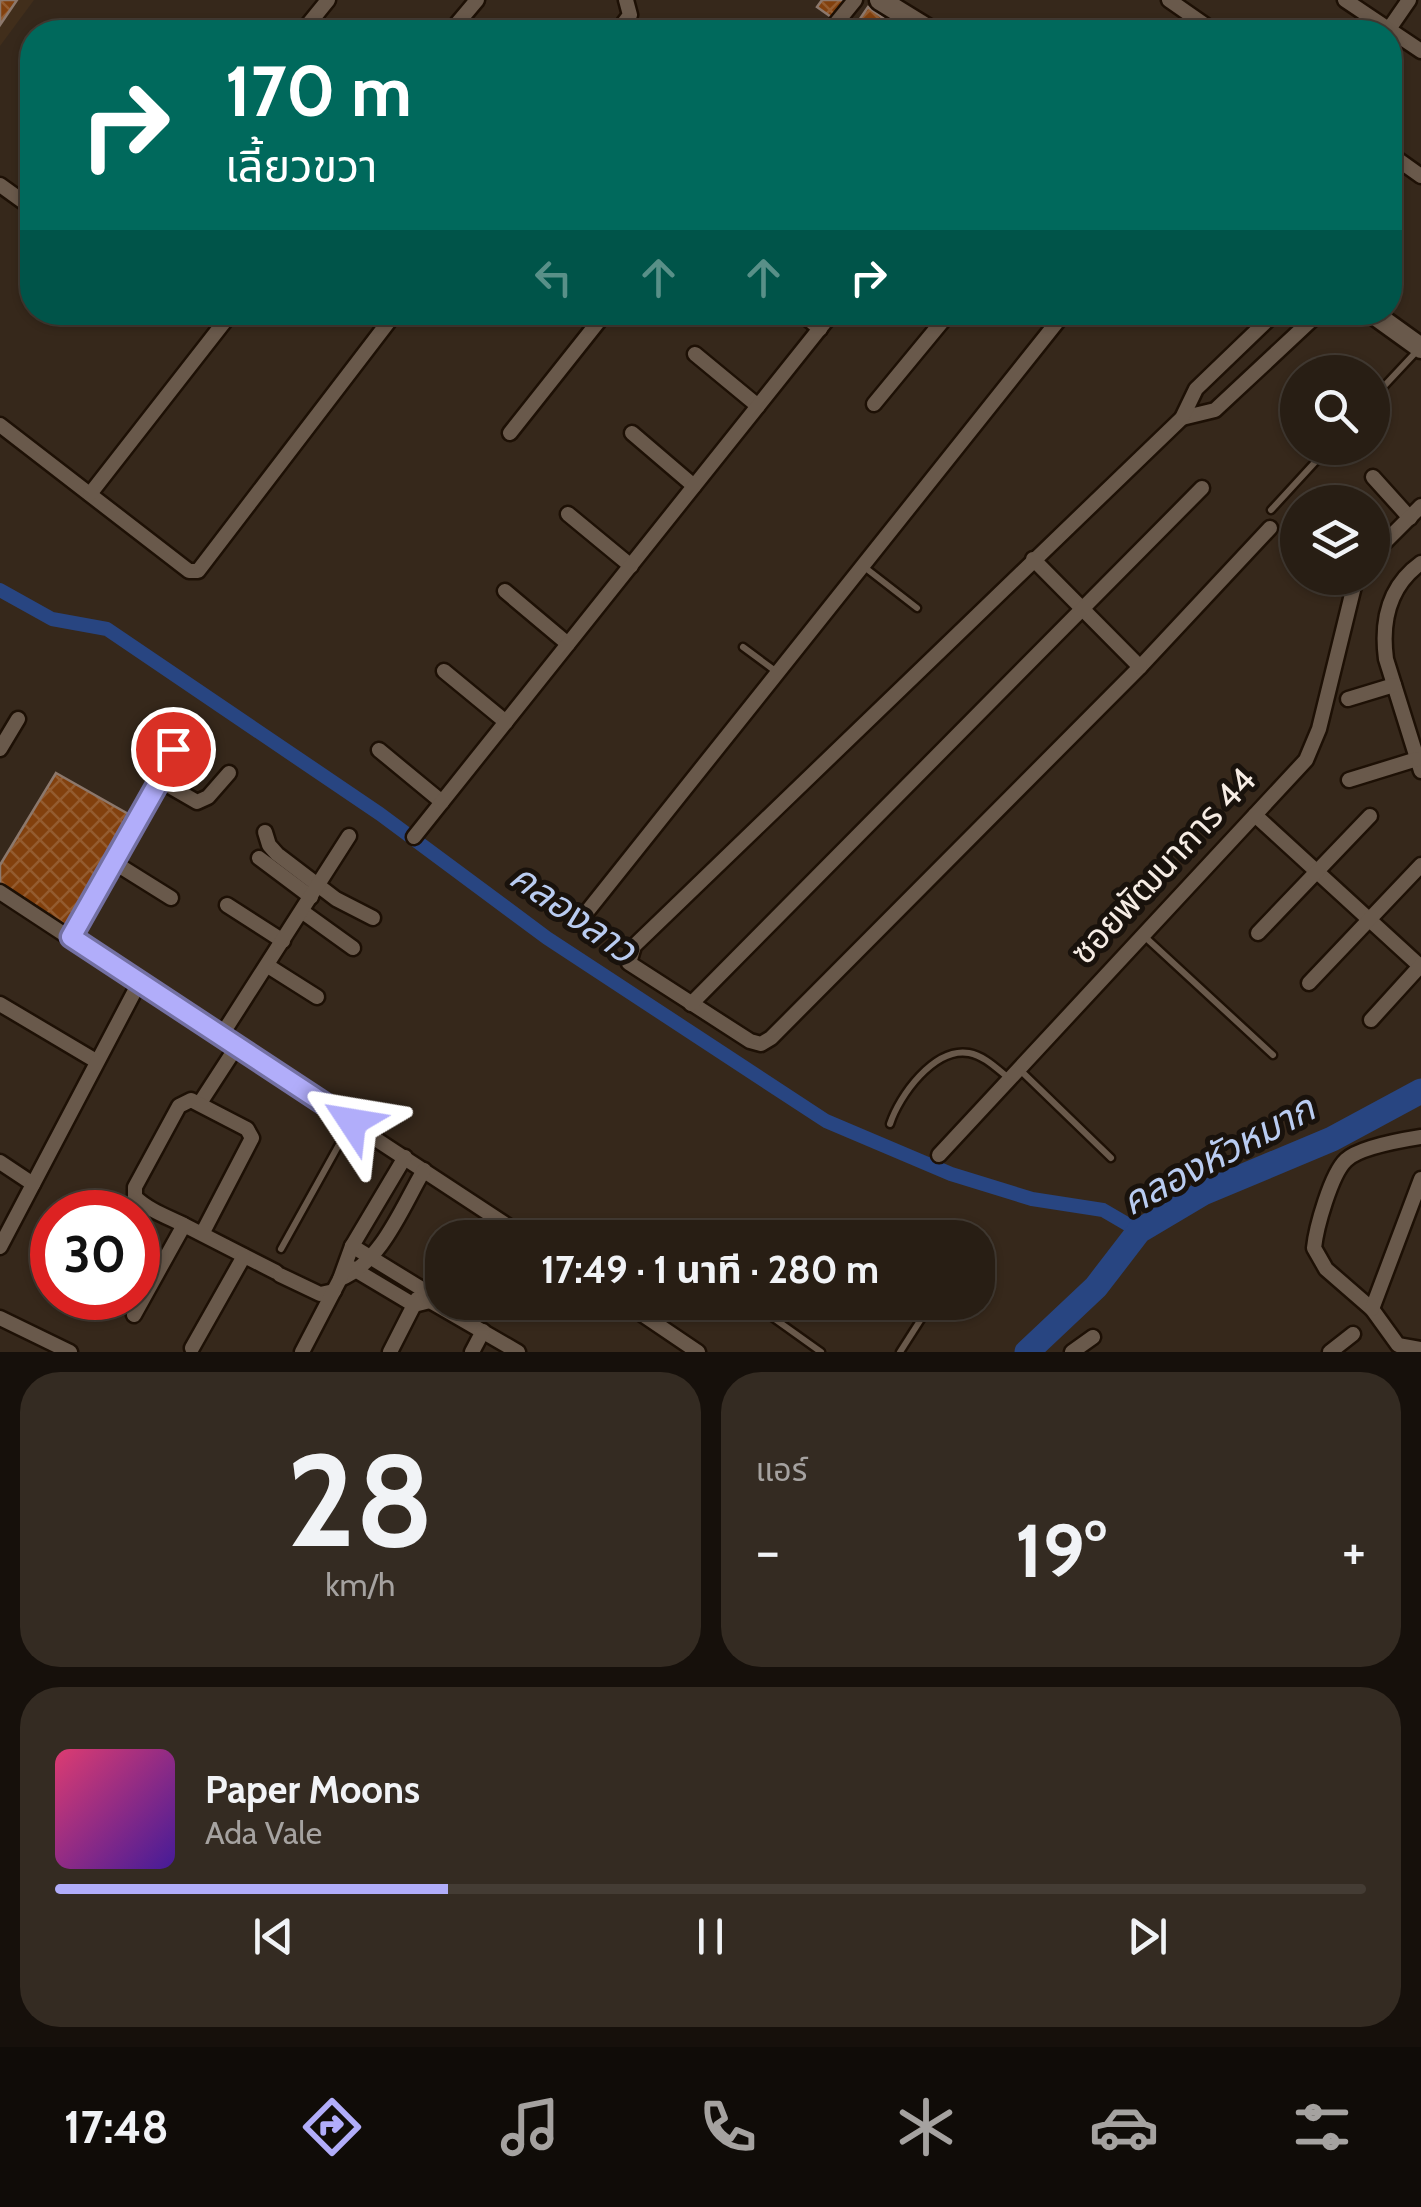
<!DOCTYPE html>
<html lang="th">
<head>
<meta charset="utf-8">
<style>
	:root { --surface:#281e14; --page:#342b22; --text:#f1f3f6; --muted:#a5a2a0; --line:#443c34; --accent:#b1adfa }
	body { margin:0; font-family:Cabin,"Noto Sans Thai",sans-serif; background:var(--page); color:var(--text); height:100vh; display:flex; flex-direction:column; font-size:38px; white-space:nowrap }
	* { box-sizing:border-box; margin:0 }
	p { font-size:32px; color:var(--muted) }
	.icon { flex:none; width:55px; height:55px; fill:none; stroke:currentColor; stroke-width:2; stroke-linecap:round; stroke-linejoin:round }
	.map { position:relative; height:1352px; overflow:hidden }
	.sheet { display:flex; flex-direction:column; gap:20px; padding:20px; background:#16100b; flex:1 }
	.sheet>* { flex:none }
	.hud { position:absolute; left:20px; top:20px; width:1382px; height:305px; border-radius:40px; box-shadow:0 2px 8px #0004,0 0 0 2px var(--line); background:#00695c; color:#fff; overflow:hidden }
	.buttons { position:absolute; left:1280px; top:355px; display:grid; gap:20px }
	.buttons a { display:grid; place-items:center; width:110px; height:110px; border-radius:50%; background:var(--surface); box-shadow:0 2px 8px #0004,0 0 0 2px var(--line); font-size:50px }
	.speed { position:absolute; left:30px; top:1190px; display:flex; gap:20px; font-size:50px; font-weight:700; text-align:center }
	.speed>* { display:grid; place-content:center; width:130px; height:130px; border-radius:50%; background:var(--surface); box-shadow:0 2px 8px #0004,0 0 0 2px var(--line); line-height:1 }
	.speed .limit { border:15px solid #d22; background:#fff; color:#111 }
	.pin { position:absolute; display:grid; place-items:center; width:85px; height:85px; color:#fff; margin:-42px; border:5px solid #fff; border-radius:50%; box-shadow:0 2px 10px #0007 }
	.me { position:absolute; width:110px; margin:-55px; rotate:303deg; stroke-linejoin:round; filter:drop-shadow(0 0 8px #0008) }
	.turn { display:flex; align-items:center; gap:35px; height:210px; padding:0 40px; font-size:45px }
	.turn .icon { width:130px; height:130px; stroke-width:2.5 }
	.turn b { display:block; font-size:70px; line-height:85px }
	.lanes { display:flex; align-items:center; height:95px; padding:0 40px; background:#0003; justify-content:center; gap:50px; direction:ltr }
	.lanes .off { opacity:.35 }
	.big { font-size:75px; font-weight:700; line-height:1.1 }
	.sheet .card { flex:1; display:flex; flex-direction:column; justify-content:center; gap:15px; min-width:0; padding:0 35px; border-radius:40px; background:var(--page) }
	.sheet .dial { align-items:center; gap:0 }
	.dial b { font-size:130px; line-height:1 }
	.song { display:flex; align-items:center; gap:30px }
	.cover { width:120px; height:120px; border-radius:15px; background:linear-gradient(135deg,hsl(340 70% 55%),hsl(260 70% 35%)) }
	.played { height:10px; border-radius:5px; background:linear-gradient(90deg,var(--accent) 30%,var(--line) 30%) }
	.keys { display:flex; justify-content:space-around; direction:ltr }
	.heat { display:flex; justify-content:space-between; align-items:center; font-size:55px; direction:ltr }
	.sheet .tiles { flex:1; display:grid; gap:20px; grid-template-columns:1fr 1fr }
	.card:last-child { grid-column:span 2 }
	.trip { position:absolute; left:425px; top:1220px; width:570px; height:100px; border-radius:40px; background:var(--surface); box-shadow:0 2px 8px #0004,0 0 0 2px var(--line); font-weight:700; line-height:100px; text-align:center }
	.dock { display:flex; height:160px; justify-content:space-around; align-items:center; background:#100c08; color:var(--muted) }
	.dock .icon { width:70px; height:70px }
	.dock .selected { color:var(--accent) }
	.dock b { font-size:45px; color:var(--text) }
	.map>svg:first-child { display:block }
	.built { fill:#412e1b }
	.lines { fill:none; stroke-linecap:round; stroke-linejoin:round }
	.canal { stroke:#284581; stroke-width:14 }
	.river { stroke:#284581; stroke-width:25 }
	.building { fill:url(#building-cross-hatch); stroke:#8c786c; stroke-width:2.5 }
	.lane-casing { stroke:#1d1005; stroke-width:11 }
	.street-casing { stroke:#1d1005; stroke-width:19 }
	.secondary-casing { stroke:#1d1005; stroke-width:25 }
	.lane { stroke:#69594b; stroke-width:6 }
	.street { stroke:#69594b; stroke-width:14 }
	.secondary { stroke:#69594b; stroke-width:20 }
	.route-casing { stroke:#7370a2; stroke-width:25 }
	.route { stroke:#b1adfa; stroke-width:18 }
	.labels { text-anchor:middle; stroke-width:10; stroke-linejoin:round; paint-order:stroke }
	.street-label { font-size:35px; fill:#f6ece4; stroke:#19120c }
	.water-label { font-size:38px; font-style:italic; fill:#b9ccf1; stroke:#19120c }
</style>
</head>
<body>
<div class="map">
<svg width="1421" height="1352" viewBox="0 0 1421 1352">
	<defs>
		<pattern id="building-cross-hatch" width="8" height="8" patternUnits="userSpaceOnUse" patternTransform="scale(2.5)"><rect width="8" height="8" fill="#82400d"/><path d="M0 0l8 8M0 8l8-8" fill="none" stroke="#945c30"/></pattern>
	</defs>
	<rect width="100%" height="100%" fill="#36281b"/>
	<!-- built -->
	<path class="built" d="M0,0h34l-34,46z"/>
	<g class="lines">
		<!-- canal -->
		<path class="canal" d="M0,590l52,29 55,10 273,185 167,124 279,183 125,53 81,25 71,11 36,21"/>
		<!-- river -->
		<path class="river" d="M1027,1352l69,-65 43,-56 64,-38 129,-54 89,-48"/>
	</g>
	<!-- building -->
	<g class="building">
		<path d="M0,0h17l-17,25z"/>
		<path d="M822,0h24l1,1 -13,18 -17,-12z"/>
		<path d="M868,7l27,20 -4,5h-26l-10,-6z"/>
		<path d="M56,773l81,46 -67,111 -70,-44v-21z"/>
	</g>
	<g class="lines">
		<defs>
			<g id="lane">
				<path d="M1372,399l44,-47"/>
				<path d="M1271,510l57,-62"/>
				<path d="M863,566l54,42"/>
				<path d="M743,647l35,26"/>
				<path d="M1144,936l129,119"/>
				<path d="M1019,1069l92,89"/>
				<path d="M890,1124c9,-28 44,-77 79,-71 16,3 28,16 41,26"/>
				<path d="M281,1249l70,-126"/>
				<path d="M751,1302l70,50"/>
				<path d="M900,1352l32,-50"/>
			</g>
			<g id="street">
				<path d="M1169,0l46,32"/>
				<path d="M1345,0l76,51"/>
				<path d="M1389,29l20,-29"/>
				<path d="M302,32l26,-32"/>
				<path d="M450,32l27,-32"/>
				<path d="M617,32l13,-17 -4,-15"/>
				<path d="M829,32l26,-32"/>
				<path d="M1390,154l31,22"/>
				<path d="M0,185l32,23"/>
				<path d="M800,312l20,17"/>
				<path d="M695,354l63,52"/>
				<path d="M874,404l76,-92"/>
				<path d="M1182,418l33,-8 105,-98"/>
				<path d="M0,425l189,146h9l198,-259"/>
				<path d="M510,433l96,-121"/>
				<path d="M632,433l62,53"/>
				<path d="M1373,477l37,41"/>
				<path d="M90,494l142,-182"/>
				<path d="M568,514l63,52"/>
				<path d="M1270,528l-130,139 -369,371 -10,6 -11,-3 -121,-78 5,-17 548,-528 14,-29 80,-77"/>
				<path d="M1372,555l49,-49"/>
				<path d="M1033,559l107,108"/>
				<path d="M1421,563c-32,23 -40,58 -35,96l35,112"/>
				<path d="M505,591l63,53"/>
				<path d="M444,671l62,51"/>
				<path d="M1348,699l46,-14"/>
				<path d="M155,738l18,11v6l-14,25"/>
				<path d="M0,749l18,-30"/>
				<path d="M379,750l63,52"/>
				<path d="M1349,780l68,-21"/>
				<path d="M1255,815l165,151"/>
				<path d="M265,832l4,13 8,9 59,45 37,19"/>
				<path d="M414,837l419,-525"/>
				<path d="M259,858l52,39"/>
				<path d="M115,863l56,35"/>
				<path d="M0,892l526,346"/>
				<path d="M227,905l56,36"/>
				<path d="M303,912l50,36"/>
				<path d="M582,918l483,-606"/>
				<path d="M1258,933l112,-117"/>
				<path d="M71,937l88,-157 38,22 11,-5 21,-24"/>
				<path d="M268,966l49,31"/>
				<path d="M1309,983l112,-118"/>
				<path d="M0,1004l96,57"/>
				<path d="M691,1004l511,-516"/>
				<path d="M1371,1020l50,-55"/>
				<path d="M221,1036l128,-200"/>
				<path d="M200,1103l37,-57"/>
				<path d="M1421,1137c-19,3 -61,10 -75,23 -15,14 -30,68 -32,88l12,21 46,40 26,36 23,4"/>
				<path d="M939,1155l367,-395 13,-31 37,-151"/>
				<path d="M0,1162l33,22"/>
				<path d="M202,1234l50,-96 -5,-9 -56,-29 -12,6 -44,81v10c13,13 33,20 49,28 30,15 61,31 92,47"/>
				<path d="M352,1246l70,43 8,12 88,51"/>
				<path d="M0,1247l140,-266"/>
				<path d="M352,1268l62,37 16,-4"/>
				<path d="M280,1275l40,19 14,-3"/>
				<path d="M340,1279c42,-17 62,-72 84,-109"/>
				<path d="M624,1302l74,50"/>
				<path d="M1372,1309l49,-130"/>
				<path d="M134,1315l50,-90"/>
				<path d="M0,1318l70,34"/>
				<path d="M192,1348l52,-92"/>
				<path d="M302,1352l38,-73 12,-33 53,-89"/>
				<path d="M390,1352l27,-53"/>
				<path d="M472,1352l11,-21"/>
				<path d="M1072,1352l21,-15"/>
				<path d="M1330,1352l23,-18"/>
			</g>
			<g id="secondary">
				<path d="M880,0l52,32"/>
				<path d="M1371,312l50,36"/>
			</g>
		</defs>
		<!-- lane casing -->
		<use href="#lane" class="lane-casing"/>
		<!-- street casing -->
		<use href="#street" class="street-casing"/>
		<!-- secondary casing -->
		<use href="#secondary" class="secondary-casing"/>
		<!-- lane -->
		<use href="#lane" class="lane"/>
		<!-- street -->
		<use href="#street" class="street"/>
		<!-- secondary -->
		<use href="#secondary" class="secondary"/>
	</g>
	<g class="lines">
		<defs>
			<path id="route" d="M173,749l1,6 -103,182 281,185"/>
		</defs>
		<!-- route casing -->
		<use href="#route" class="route-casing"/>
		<!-- route -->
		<use href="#route" class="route"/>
	</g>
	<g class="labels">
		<!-- street labels -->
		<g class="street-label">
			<text transform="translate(1163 866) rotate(-47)" y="12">ซอยพัฒนาการ 44</text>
		</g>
		<!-- water labels -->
		<g class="water-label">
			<text transform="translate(573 913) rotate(35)" y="13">คลองลาว</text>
			<text transform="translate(1218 1155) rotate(-28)" y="13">คลองหัวหมาก</text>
		</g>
	</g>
</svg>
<div class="buttons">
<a><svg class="icon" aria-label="search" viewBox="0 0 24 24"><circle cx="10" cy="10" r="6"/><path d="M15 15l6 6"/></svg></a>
<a><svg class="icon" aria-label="layers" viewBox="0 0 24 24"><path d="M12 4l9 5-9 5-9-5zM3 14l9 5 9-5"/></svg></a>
</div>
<div class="speed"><div class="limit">30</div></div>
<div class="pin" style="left:173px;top:749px;background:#d93025"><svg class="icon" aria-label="arrive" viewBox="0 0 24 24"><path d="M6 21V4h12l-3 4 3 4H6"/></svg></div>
<svg class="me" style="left:352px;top:1122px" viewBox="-20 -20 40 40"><path d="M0-17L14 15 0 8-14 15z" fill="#b1adfa" stroke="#fff" stroke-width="4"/></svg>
<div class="trip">17:49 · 1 นาที · 280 m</div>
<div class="hud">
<div class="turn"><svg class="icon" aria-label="right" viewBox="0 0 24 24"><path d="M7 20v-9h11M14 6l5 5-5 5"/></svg><div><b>170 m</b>เลี้ยวขวา</div></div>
<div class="lanes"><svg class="icon off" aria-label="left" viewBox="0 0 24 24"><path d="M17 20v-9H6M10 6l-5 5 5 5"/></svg><svg class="icon off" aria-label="ahead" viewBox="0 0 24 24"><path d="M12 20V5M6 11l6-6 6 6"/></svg><svg class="icon off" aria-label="ahead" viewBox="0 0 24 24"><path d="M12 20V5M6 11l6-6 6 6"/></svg><svg class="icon" aria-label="right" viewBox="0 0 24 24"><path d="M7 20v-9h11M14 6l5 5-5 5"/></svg></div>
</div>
</div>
<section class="sheet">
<div class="tiles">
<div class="card dial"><b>28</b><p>km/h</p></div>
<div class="card"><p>แอร์</p>
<div class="heat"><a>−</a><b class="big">19°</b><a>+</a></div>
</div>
<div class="card">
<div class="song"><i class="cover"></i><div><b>Paper Moons</b><p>Ada Vale</p></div></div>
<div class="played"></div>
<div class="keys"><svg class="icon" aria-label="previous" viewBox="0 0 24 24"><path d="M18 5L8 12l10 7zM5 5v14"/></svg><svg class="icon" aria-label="pause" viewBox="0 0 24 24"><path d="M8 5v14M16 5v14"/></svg><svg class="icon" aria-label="next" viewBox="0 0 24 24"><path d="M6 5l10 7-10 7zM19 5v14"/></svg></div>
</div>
</div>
</section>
<nav class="dock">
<b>17:48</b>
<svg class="icon selected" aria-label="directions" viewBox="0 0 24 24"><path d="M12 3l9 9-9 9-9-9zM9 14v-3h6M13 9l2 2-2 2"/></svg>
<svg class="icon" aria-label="music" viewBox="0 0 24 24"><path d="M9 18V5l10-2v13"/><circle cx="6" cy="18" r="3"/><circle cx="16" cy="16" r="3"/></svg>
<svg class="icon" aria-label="phone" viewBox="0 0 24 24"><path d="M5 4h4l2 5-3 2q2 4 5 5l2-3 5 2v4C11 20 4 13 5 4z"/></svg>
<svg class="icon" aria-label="climate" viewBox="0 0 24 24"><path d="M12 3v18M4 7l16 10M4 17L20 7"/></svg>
<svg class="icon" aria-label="car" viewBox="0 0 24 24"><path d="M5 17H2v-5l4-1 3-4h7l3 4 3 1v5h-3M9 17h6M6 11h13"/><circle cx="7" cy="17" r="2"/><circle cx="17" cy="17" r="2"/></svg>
<svg class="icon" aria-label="filters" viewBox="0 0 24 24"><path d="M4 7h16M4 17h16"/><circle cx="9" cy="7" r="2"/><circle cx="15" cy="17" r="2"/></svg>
</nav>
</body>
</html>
